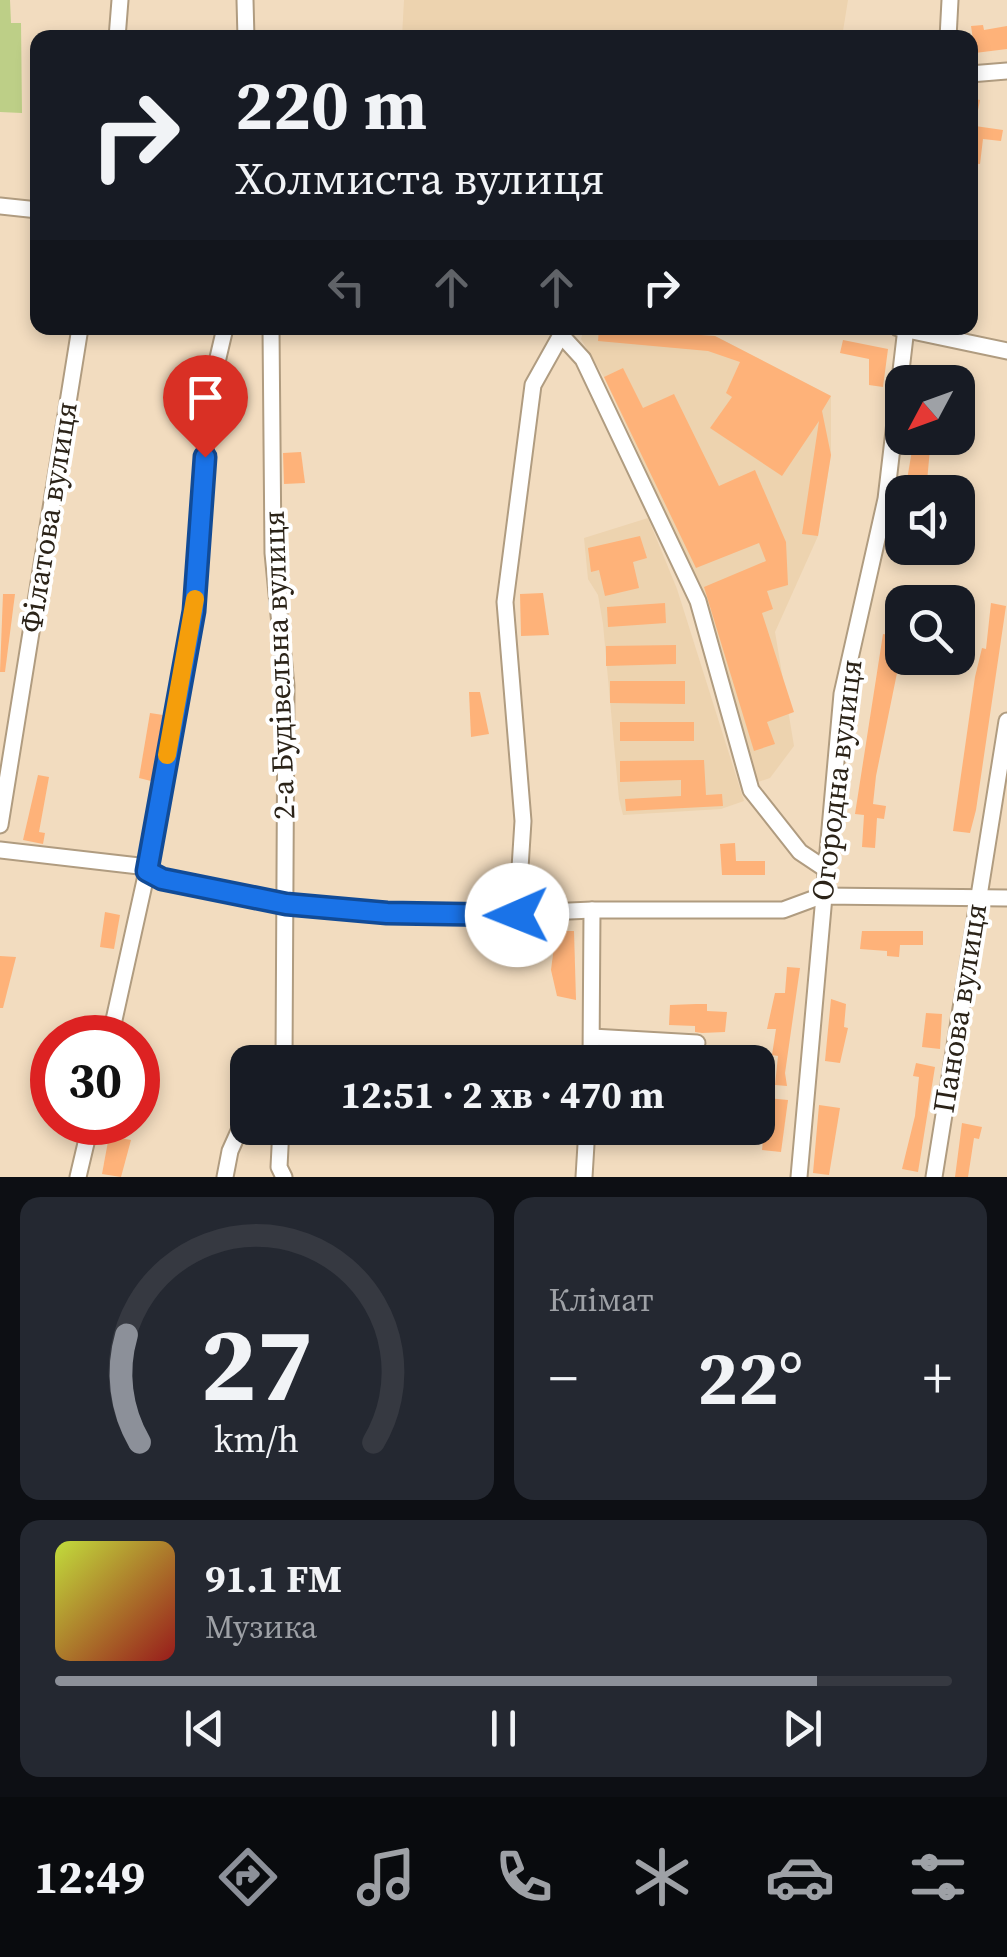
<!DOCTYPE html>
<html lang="uk">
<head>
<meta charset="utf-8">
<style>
	:root { --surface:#171b24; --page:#242831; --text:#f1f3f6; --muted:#9ea1a6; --line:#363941; --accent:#8c9099 }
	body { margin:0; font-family:"Source Serif 4",serif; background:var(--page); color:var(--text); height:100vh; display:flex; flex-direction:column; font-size:38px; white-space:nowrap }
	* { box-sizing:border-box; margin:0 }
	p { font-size:32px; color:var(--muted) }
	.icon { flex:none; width:55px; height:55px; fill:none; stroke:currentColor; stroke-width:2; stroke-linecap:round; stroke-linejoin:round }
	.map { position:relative; height:1177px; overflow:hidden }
	.panel { display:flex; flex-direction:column; gap:20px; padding:20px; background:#0d0f14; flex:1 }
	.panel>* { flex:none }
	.guide { position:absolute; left:30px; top:30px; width:948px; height:305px; border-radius:20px; box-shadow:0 5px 15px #0003; background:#171b24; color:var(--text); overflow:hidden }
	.needle { width:65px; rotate:229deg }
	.controls { position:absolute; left:885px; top:365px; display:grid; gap:20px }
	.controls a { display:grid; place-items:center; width:90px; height:90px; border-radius:20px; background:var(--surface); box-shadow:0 5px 15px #0003; font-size:50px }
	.speed { position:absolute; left:30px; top:1015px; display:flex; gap:20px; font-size:50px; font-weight:700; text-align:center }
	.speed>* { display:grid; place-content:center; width:130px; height:130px; border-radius:50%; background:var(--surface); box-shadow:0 5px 15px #0003; line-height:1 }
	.speed .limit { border:15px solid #d22; background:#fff; color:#111 }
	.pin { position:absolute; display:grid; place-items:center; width:85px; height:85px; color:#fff; margin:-102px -42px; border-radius:50% 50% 50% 0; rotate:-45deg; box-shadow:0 0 10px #0007 }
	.pin .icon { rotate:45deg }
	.me { position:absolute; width:110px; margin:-55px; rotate:269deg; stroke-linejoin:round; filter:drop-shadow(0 0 8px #0008) }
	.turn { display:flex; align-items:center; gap:35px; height:210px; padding:0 40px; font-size:45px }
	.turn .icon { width:130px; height:130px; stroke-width:2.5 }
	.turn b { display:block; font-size:70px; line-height:85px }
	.lanes { display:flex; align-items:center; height:95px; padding:0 40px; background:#0003; justify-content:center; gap:50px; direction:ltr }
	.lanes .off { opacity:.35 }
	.big { font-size:75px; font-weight:700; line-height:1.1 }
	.panel .tile { flex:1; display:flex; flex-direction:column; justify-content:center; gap:15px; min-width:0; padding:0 35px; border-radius:20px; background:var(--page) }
	.panel .dial { align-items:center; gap:0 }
	.dial svg { height:260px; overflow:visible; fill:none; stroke:var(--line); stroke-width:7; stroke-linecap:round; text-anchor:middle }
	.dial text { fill:var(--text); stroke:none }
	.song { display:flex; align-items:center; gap:30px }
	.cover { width:120px; height:120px; border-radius:15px; background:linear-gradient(135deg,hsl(70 70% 55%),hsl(0 70% 35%)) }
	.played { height:10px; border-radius:5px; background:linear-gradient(90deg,var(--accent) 85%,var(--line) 85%) }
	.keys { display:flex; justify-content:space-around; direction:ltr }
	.heat { display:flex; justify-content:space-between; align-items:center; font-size:55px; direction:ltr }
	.panel .tiles { flex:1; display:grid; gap:20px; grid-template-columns:1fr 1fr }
	.tile:last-child { grid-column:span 2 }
	.trip { position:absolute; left:230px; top:1045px; width:545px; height:100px; border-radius:20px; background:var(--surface); box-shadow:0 5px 15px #0003; font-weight:700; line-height:100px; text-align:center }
	.tabs { display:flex; height:160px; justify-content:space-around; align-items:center; background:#090b0e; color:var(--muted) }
	.tabs .icon { width:70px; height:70px }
	.tabs .on { color:var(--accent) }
	.tabs b { font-size:45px; color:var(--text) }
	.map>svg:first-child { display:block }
	.built { fill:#edd3af }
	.green { fill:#bdcf87 }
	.building { fill:#feb279 }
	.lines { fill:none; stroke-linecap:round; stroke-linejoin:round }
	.minor-casing { stroke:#b09c80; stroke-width:19 }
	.minor { stroke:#fff; stroke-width:15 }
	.route-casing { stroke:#114b97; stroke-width:25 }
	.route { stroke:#1a73e8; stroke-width:18 }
	.slow { stroke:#f59e0b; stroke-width:18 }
	.labels { text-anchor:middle; stroke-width:8; stroke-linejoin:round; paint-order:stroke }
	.street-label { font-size:30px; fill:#2b2318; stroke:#fff }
</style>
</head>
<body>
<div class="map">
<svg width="1007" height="1177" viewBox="0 0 1007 1177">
	<rect width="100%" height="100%" fill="#f2dcbf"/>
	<!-- built -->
	<g class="built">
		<path d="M404,0h444l-6,37h-440z"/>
		<path d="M584,328l131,8 116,60v59l-13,81 -43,96 19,114 -24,32 -12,4 -58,-194 -96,-211 -23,-38z"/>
		<path d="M648,518l29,71 67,212 -23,8 -98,6 -4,-16 -16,-175 -5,-29 -10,-16 -4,-41z"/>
	</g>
	<!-- green -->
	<path class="green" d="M0,0h10l1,23h10l1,90 -22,-1z"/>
	<!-- building -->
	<g class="building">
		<path d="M983,25l1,5 23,-4v23l-32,4 -4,-27z"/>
		<path d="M970,98l10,2 -5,26 28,4 -2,11 -18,-2 -3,25 -10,-1z"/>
		<path d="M599,328l116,8 116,60 -9,15 9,44 -13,81 -16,-2 17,-113 -37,55 -72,-48 22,-31 -6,-4 14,-31 -32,-11 -110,-10z"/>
		<path d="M843,340l45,9 -5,38 -14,-2v-26l-29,-6z"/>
		<path d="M623,368l20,40 31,-14 45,92 36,-16 31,72 2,43 -21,6 6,18 -11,4 32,99 -27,10 8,22 -21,7 -50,-164 62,-26 -7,-18 -63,25 -92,-191z"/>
		<path d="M914,438h17l-5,54h-21z"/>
		<path d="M301,452l4,31 -21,1 -1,-31z"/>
		<path d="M640,536l7,22 -14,4 6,26 -34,8 -6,-26 -8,2 -3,-24z"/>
		<path d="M543,593l6,42 -28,1 -1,-42z"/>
		<path d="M3,594h12l-10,78h-5z"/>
		<path d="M665,603l1,20 -58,4 -1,-20z"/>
		<path d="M991,603l15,3 -30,204 -6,23 -17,-2 22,-154 7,-29 4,1z"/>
		<path d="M883,634l19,3v26l6,1 -2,11 -9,-2 -21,103 -3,28 13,2 -2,13 -7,-1 -2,30 -13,-1 2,-32 -9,-1z"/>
		<path d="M676,645v19l-70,2v-20z"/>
		<path d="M610,681h75v23l-75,-1z"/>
		<path d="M469,692h11l9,42 -18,3z"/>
		<path d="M150,713l13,2 -12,66 -12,-3z"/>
		<rect x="620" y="722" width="74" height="19"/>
		<path d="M704,760l2,35 16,-1 1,12 -97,5 -1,-12 56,-3v-16l-61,2v-21z"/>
		<path d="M38,775l11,2 -10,55 6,1 -2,11 -20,-4z"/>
		<path d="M735,843l1,18h29v14h-43l-2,-31z"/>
		<path d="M105,912l15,3 -6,34 -14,-2z"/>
		<path d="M556,931h18l2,69 -19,-4 -6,-26z"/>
		<path d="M862,931h61v14h-23l-1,12 -12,-1v-5l-27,-2z"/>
		<path d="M0,956l16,1 -13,51h-3z"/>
		<path d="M787,967l13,1 -15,105 2,13 -12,-1 3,-29 -6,-1 4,-26h-9l8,-36h10z"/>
		<path d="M831,999l15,5 -2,23 4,1 -8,35 -15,-2z"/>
		<path d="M696,1004h11v7l20,1 -2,20 -23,1 -7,-1v-6l-26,-1 1,-20z"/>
		<path d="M926,1013l16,1 -2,35 -18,-2z"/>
		<path d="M916,1063l19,4 -17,105 -16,-3 13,-53 4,-39 -6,-1z"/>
		<path d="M767,1098l21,2 -7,52 -19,-2z"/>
		<path d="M819,1105l21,3 -11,67 -16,-2z"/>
		<path d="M962,1123l20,4 -3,12 -5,-1 -6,39h-13z"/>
		<path d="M109,1136l22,4 -10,37 -19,-3z"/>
	</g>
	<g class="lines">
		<defs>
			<g id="minor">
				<path d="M245,0l1,38"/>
				<path d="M117,38l3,-38"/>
				<path d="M948,38l2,-38"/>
				<path d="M970,74l37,-3"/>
				<path d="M0,206l38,4"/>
				<path d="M271,328l2,225 13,133 -2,376"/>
				<path d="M560,328l1,7 22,24 115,242 53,189 49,62 24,16"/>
				<path d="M898,328l109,23"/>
				<path d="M0,825l80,-497"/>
				<path d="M0,850l139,16 23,13 124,25 101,9 70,3 135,-6h191l38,-14 186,2"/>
				<path d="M517,915l6,-94 -18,-219 28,-217 28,-50"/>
				<path d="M592,1037l105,6"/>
				<path d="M110,1038l37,-167 47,-260 15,-215 16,-68"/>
				<path d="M591,1062l1,-152"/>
				<path d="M281,1128l-2,39 5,10"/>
				<path d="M78,1177l13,-55"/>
				<path d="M225,1177l5,-26 18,-40"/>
				<path d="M584,1177l3,-49"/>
				<path d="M799,1177l43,-483 44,-195 20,-171"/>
				<path d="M934,1177l73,-456"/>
			</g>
		</defs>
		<!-- minor casing -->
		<use href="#minor" class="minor-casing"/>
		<!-- minor -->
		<use href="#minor" class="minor"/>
	</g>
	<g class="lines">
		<defs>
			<path id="route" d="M205,457l-11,154 -47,260 15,8 124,25 101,9 130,2"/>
		</defs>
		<!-- route casing -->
		<use href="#route" class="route-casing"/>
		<!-- route -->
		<use href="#route" class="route"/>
		<!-- slow -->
		<path class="slow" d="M167,755l28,-156"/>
	</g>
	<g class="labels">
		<!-- street labels -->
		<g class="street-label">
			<text transform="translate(49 517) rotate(-81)" y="10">Філатова вулиця</text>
			<text transform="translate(279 665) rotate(-92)" y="10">2-а Будівельна вулиця</text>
			<text transform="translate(837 780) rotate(-83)" y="10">Огородна вулиця</text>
			<text transform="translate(960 1008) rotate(-81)" y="10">Панова вулиця</text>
		</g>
	</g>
</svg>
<div class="controls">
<a><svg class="needle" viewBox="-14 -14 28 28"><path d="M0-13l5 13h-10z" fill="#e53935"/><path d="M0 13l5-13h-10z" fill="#9ea1a6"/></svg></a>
<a><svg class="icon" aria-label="sound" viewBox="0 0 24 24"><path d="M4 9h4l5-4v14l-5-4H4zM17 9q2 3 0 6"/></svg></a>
<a><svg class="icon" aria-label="search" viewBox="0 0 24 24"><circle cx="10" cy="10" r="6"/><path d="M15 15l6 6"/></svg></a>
</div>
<div class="speed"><div class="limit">30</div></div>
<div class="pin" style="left:205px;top:457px;background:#d93025"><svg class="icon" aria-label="arrive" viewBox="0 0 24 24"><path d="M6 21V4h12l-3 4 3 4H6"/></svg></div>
<svg class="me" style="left:517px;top:915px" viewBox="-20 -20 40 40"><circle r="19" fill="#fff"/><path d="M0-13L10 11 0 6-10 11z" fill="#1a73e8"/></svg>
<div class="trip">12:51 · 2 хв · 470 m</div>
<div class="guide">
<div class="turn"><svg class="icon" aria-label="right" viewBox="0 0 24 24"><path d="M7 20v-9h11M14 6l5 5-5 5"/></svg><div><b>220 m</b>Холмиста вулиця</div></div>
<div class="lanes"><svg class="icon off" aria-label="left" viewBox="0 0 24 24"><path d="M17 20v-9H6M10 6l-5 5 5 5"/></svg><svg class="icon off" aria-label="ahead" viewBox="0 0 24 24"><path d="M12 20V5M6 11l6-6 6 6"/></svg><svg class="icon off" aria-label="ahead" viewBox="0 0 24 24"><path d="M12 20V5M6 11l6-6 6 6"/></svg><svg class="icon" aria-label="right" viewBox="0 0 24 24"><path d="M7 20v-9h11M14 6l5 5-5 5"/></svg></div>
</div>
</div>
<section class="panel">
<div class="tiles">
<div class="tile dial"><svg viewBox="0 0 100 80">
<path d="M14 69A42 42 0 1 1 86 69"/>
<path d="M14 69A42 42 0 0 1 10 36" stroke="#8c9099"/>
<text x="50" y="56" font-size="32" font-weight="700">27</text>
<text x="50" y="72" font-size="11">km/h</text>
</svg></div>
<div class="tile"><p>Клімат</p>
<div class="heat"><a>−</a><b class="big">22°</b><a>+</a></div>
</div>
<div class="tile">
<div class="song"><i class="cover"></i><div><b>91.1 FM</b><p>Музика</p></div></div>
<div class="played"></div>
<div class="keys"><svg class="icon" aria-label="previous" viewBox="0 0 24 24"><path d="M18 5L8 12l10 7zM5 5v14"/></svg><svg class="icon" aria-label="pause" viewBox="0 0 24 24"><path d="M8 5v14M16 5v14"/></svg><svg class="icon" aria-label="next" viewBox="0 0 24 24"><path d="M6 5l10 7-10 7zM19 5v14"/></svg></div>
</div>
</div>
</section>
<nav class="tabs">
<b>12:49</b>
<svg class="icon on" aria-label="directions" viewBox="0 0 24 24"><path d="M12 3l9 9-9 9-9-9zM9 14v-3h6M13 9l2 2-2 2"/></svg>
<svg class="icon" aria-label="music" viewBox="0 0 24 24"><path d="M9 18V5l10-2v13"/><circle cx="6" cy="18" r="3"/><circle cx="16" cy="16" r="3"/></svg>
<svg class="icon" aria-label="phone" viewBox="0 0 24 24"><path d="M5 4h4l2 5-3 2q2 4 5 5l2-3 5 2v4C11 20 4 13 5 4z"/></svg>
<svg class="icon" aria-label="climate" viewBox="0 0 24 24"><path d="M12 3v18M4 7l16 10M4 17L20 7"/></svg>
<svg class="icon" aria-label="car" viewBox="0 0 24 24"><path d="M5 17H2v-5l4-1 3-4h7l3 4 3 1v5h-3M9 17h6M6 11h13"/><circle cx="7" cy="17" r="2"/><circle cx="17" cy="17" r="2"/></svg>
<svg class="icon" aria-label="filters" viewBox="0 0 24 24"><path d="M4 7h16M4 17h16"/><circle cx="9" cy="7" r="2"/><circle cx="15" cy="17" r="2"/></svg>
</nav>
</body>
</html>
